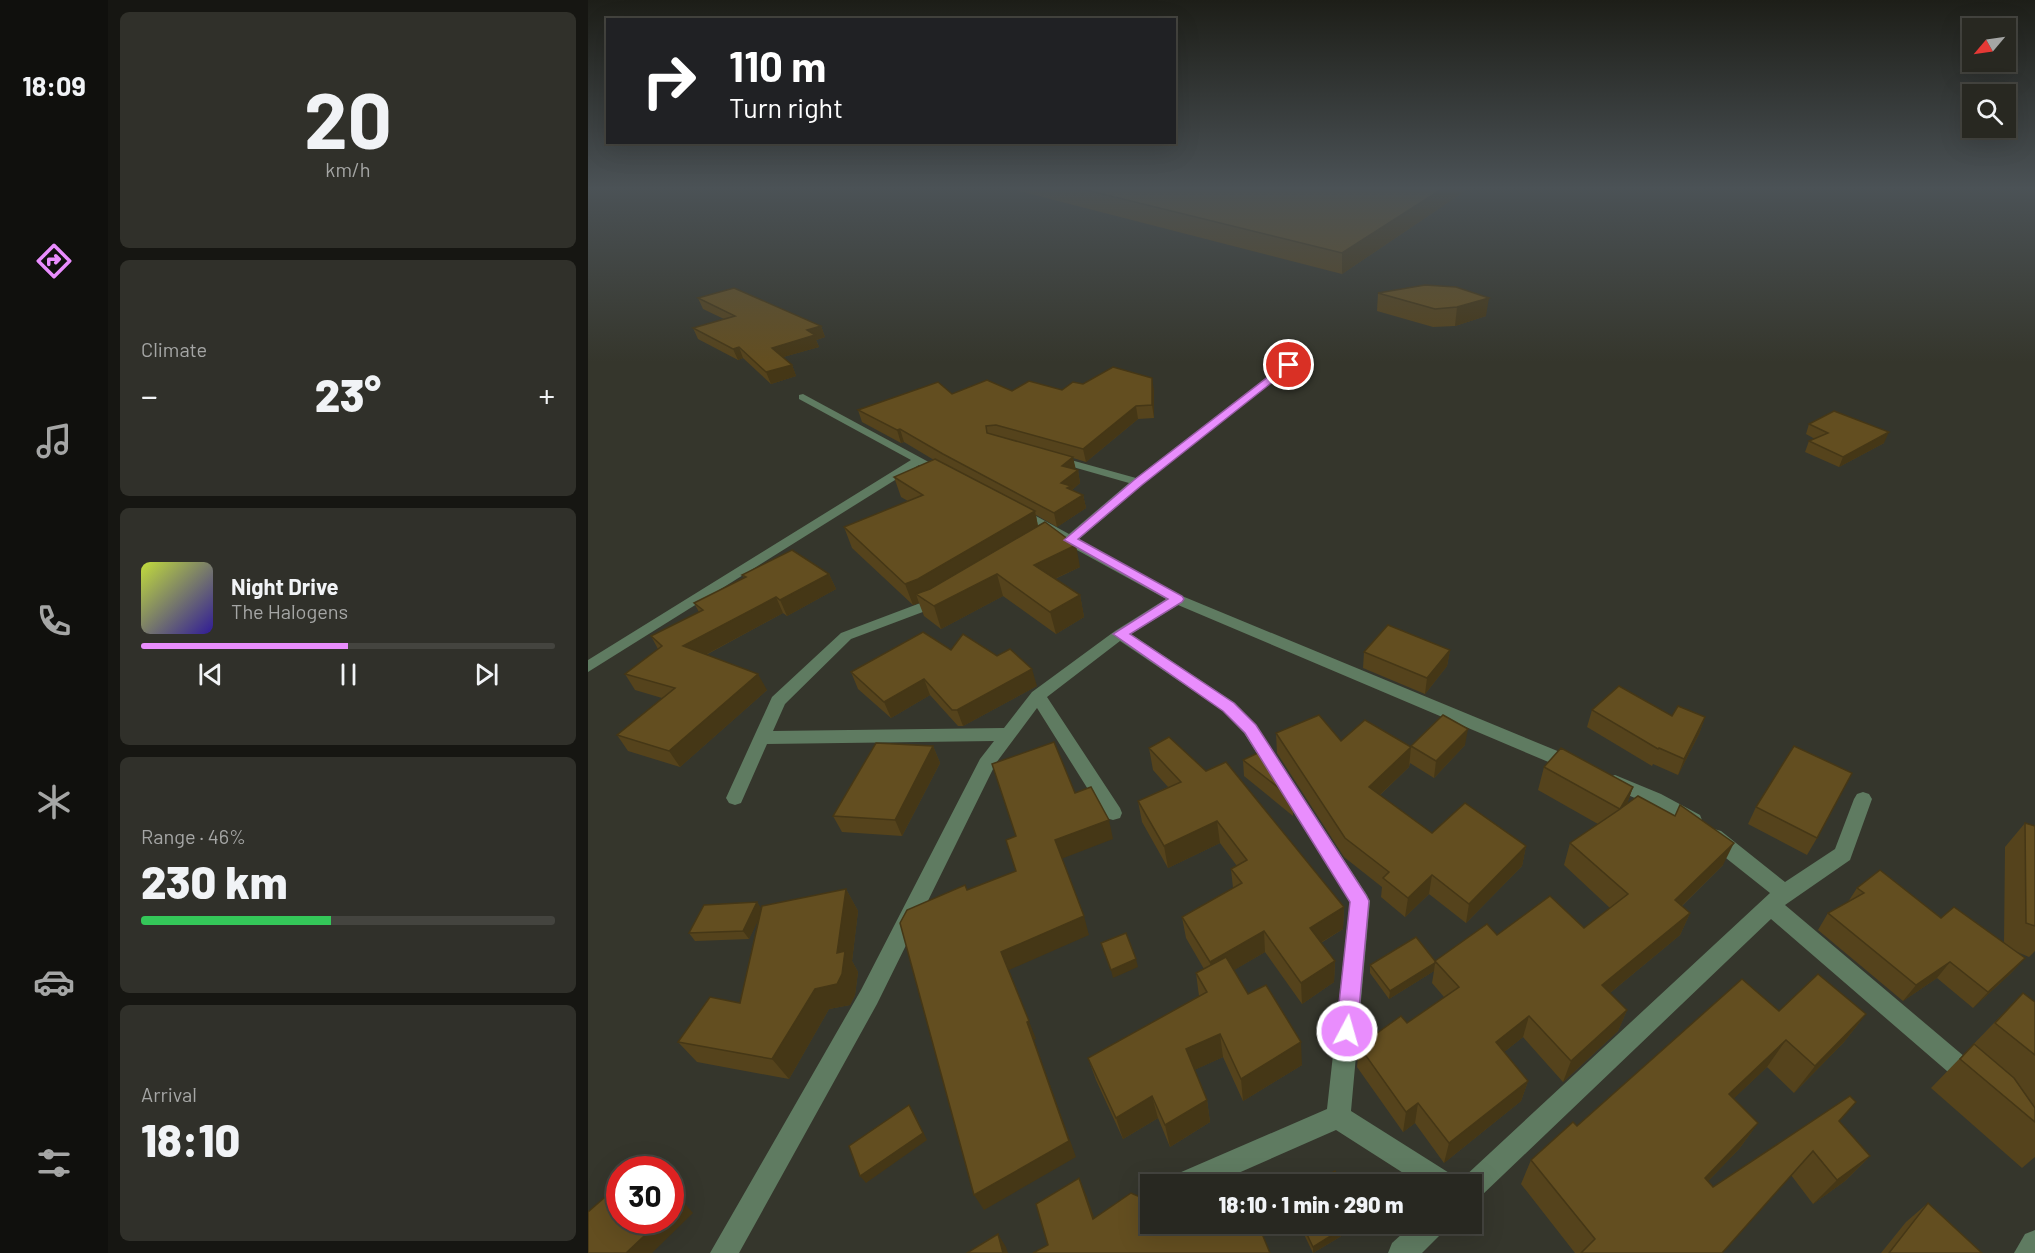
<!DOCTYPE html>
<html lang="en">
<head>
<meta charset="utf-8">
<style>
	:root { --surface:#282821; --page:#30302a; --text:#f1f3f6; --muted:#a5a6a5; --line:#44443f; --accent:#e98dfd }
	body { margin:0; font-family:Barlow,sans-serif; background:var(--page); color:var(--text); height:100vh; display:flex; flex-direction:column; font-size:22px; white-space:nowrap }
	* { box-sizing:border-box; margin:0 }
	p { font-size:20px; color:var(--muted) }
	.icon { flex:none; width:33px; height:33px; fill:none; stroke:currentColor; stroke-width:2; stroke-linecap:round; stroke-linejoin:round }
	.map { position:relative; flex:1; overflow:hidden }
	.drawer { display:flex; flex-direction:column; gap:12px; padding:12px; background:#161612; width:480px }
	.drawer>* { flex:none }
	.top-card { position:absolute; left:18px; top:18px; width:570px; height:126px; border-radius:0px; box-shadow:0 6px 24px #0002,0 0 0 2px var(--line); background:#202124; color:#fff; overflow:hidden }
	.needle { width:39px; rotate:241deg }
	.fabs { position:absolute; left:1374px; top:18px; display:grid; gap:12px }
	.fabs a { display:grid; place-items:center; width:54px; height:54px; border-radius:0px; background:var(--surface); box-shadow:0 6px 24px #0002,0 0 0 2px var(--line); font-size:30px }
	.speed { position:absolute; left:18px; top:1156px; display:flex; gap:12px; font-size:30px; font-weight:700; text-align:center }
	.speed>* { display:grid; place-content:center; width:78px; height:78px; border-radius:50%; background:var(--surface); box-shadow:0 6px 24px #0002,0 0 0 2px var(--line); line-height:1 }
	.speed .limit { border:9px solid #d22; background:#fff; color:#111 }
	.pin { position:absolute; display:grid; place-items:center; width:51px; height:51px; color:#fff; margin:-26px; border:3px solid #fff; border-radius:50%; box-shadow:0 2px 6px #0007 }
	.me { position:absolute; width:66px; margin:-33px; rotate:6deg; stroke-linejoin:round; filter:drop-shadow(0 0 4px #0008) }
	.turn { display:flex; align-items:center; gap:21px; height:126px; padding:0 24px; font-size:27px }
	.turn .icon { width:78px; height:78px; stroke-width:2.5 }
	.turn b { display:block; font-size:42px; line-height:51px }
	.big { font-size:45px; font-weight:800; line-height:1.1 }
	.drawer .widget { flex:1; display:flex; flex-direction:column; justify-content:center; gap:9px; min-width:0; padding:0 21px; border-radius:9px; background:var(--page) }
	.drawer .dial { align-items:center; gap:0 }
	.dial b { font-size:78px; line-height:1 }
	.song { display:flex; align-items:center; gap:18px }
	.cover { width:72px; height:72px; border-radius:9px; background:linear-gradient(135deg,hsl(70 70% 55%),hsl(250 70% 35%)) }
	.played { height:6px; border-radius:3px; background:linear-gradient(90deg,var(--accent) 50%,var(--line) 50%) }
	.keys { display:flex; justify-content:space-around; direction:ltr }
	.heat { display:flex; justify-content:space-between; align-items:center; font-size:33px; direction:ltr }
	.charge { height:9px; border-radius:4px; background:linear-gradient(90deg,#34c759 46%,var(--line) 0) }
	.trip { position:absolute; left:552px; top:1174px; width:342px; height:60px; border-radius:0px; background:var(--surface); box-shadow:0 6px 24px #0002,0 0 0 2px var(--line); font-weight:800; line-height:60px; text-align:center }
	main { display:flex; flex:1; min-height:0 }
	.tabs { display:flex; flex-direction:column; width:108px; justify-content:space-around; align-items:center; background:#10100d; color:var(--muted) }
	.tabs .icon { width:42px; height:42px }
	.tabs .selected { color:var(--accent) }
	.tabs b { font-size:27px; color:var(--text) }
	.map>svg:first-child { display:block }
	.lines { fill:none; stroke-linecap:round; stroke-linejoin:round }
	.minor { fill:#5f7b61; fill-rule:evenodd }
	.wall { fill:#55431c }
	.shaded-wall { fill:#453716 }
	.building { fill:#634e20; stroke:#453716; stroke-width:1.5 }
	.route { fill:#e98dfd; stroke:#975ca4; stroke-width:1.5 }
</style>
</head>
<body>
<main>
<nav class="tabs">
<b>18:09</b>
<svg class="icon selected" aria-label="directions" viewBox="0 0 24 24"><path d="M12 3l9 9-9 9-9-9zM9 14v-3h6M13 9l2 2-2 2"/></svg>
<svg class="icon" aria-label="music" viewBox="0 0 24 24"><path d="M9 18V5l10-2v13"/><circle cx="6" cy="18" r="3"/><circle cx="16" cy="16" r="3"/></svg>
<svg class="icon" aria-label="phone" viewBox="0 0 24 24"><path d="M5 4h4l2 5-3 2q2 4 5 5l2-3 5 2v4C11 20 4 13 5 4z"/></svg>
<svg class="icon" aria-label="climate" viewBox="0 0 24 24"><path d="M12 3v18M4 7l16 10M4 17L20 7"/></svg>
<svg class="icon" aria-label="car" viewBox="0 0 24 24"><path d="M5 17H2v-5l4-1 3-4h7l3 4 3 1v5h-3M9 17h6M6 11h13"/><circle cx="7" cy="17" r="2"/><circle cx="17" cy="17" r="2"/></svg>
<svg class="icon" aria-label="filters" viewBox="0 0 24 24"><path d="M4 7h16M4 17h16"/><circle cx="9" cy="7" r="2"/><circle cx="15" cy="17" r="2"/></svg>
</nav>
<section class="drawer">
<div class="widget dial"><b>20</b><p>km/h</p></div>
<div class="widget"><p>Climate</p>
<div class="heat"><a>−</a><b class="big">23°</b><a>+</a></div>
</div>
<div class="widget">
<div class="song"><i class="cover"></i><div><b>Night Drive</b><p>The Halogens</p></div></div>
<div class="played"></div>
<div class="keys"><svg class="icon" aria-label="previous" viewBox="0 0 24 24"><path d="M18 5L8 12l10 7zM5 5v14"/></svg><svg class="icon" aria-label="pause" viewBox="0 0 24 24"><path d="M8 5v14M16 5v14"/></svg><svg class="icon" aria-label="next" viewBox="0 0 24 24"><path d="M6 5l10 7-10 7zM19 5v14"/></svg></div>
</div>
<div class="widget"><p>Range · 46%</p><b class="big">230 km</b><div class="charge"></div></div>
<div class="widget"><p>Arrival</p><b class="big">18:10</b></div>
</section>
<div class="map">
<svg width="1447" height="1253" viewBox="0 0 1447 1253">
	<rect width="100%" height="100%" fill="#35362c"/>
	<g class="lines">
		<!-- minor -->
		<g class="minor">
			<path d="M698,363l8,2 -152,120 -64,55 104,56 395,163 3,5 -3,5 -6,2 -6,-2 -387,-164 -47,29 104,69 21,22 111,170 3,6 -19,210 103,65 4,9h-36l-86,-55 -125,55h-43l4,-9 155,-67 23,-207 -106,-169 -21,-22 -103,-70 -73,56 73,111 2,5 -2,5 -7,2 -7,-2 -69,-110 -41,55 -119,241 -138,249h-29l151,-263 119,-231 14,-18 -227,3 -26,59 -6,2 -6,-2 -3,-5 46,-101 69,-64 98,-37 7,5 -2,3 -93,35 -66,65 -12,27 231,-3 28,-36 83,-61 51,-32 -151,-83 -1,-3 1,-3h10l44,24 60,-51 -77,-22v-4h8l76,21z"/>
			<path d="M215,394l146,79 -2,3h-8l-20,-11 -331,207v-12l323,-200 -112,-61v-4z"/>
			<path d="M1027,775l46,19 39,21 2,5 -2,5 -7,3 -7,-3 -37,-21 -40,-17 -3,-5 3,-5z"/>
			<path d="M1275,792l6,2 3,5 -22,61 -65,45 193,163 4,8 -4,8 -8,4 -8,-4 -191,-165 -290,277 -9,4v-15h-12l3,-7 307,-285 -63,-50 -3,-6 3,-6 7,-2 7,2 64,51 50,-33 19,-50 3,-5z"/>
			<path d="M825,1224h33l-4,9 -20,20h-34l4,-10z"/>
			<path d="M1447,1230v23h-21l11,-19z"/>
		</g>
	</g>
	<!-- wall -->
	<g class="wall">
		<path d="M415,187h468l-129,87z"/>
		<path d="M868,287l30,29 -31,10 -22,1 -56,-16 1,-18z"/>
		<path d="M110,298l123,28 4,11 -9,3 3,7 -36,10 9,8 4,11 -25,8 -28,-26 -5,2 -40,-21 -5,-11 31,-9 -21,-10z"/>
		<path d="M495,384l71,6v28l-16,1 -52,43 -13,-4 2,11 3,1 2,13 -8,7 11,5 3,13 -29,19 -21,-12 2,11 42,41 -25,12 25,16 4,22 -28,17 -53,-38 -62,33 -17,-13 -5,-13 -6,2 -61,-57 -8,-21 64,-26 -7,-4 -7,-20 40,-17 -30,-18 -3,1 -39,-21 -4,-12 94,-16 60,-3 50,-1z"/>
		<path d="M1221,424l75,19 -45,24 -34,-15 4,-11 6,-2 -9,-5z"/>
		<path d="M241,574l7,15 -49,27 -4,-3 -77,42 61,35 -87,77 -52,-16 -11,-16 45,-37 -27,-8 -10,-16 33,-25 -7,-13 48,-24 -5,-9 50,-25 -2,-3z"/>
		<path d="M363,650l86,36 -74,40h-5l-28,-31 -39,23 -33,-29 -7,-17z"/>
		<path d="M862,650l-3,16 -22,28 -62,-26 1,-16z"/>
		<path d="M1004,710l80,6 33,1 -6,17 -21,41 -25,-11 -1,2 -65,-39z"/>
		<path d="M688,733l65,8 70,6 54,-2 -31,33 -24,-15 -1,4 -29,28 52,38 94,13 -4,20 -56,57 -37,-29 -24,23 -24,-20 1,-10 -38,-30 -67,-104z"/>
		<path d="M345,746l7,17 -38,73 -60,-4 -9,-16z"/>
		<path d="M561,748l195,159 -1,22 -22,14 14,18 -1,21 -32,22 -37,-52 -31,18 14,24 54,71 -59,36 -20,-44 -29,13 13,30 3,22 -40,25 -12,-29 -35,21 -27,-59 -8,-22 111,-62 -3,-23 8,-4 -18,-31 -4,-21 51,-29 -2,-19 6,-3 -17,-23 -52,25 -26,-46 -4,-21 30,-14 -15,-17z"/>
		<path d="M655,760l50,39v17l-49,-40z"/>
		<path d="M956,767l89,20 -6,17 96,61 -41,41 8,7 -10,22 -70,58 17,17 -9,21 -55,51 -40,-45 -19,15 24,29 -7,20 -77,62 -29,-40 -12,9 -46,-65 2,-21 48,-23 37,-26 -12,-14 2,-12 -45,28 -19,-26v-8l65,-4 62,-26 87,-7 26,-20 -46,-43 6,-22 28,-19 -60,-34z"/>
		<path d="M1168,807l61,31 -10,17 -59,-31z"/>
		<path d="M1437,823l10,3v125l-6,6 -14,-6 10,7 -15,16 -37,34 -36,-30 -34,23 -85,-71 10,-17 20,-11 9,-14 84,30 63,25 1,-96z"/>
		<path d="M258,889l12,22 -6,50 6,11 -3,23 -5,10 -21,4 -40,70 -92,-17 -19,-20 62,-39 19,-86 -10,22 -54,2 -6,-8 68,-31 4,7z"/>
		<path d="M1435,993l12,9v155l-13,11 -91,-80z"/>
		<path d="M1191,1011l87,3 -22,28 -50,51 -27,-26 -34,32 25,24 -19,26 -31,32 5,6 126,-66 31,35 -25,25 -32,23 -22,-29 -69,78h-147l-54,-69 10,-24 46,-34z"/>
		<path d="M1340,1203l54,50h-101l25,-31z"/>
		<path d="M711,1224h59v2l-45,27z"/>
	</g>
	<!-- shaded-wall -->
	<g class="shaded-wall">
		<path d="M857,187h26l-129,87v-21z"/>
		<path d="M901,298l-3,18 -31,10 2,-19z"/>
		<path d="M233,326l4,11 -9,3 3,7 -43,12 -4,-11 35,-18z"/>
		<path d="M151,347l4,11 -5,2 -5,-11z"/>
		<path d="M204,365l4,11 -25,8 -5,-12z"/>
		<path d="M564,378l2,12v28l-2,-13z"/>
		<path d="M548,406l2,13 -52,43 -3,-13z"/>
		<path d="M312,429l4,13 -3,1 -4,-13z"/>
		<path d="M1301,432l-5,11 -45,24 4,-10z"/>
		<path d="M485,457l3,13 -14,-4z"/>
		<path d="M490,470l2,13 -8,7 1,9 -12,-16z"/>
		<path d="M495,495l3,13 -29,19 -3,-14z"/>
		<path d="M447,511l4,21 -114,69 -9,-7 3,9 -6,2 -8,-21z"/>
		<path d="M488,545l4,22 -41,19 -5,-21z"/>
		<path d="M241,574l7,15 -49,27 -7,-16z"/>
		<path d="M409,574l6,22 -62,33 -7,-23z"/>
		<path d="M492,595l4,22 -28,17 -6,-22z"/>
		<path d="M188,597l7,16 -91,49 -9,-16z"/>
		<path d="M862,650l-3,16 -22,28 2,-16z"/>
		<path d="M444,669l5,17 -74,40 -6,-16z"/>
		<path d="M170,674l9,16 -87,77 -11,-16z"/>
		<path d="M336,679l6,16 -39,23 -7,-16z"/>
		<path d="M1117,717l-6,17 -21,41 6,-16z"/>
		<path d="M880,729l-3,16 -31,33 2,-17z"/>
		<path d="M345,746l7,17 -38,73 -7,-16z"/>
		<path d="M823,747l-2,20 -41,39 1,-19z"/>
		<path d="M1045,787l-8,23 -5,-1z"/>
		<path d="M521,820l4,19 -52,20 -6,-19z"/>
		<path d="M629,821l3,22 -52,25 -4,-22z"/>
		<path d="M1146,843l-11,22 -58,57 10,-22z"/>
		<path d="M938,846l-4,20 -56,57 3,-19z"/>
		<path d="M844,875l-3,19 -24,23 3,-19z"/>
		<path d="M258,889l12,22 -6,50 6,11 -3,23 -5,10 -21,4 -40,70 -17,-20 65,-106z"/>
		<path d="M169,902l6,9 -14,28 -6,-8z"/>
		<path d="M756,907l-1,22 -33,20v-21z"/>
		<path d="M1102,913l-10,22 -87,72 9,-22z"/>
		<path d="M496,916l5,19 -80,35 27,69 -2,1 42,117 -92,53 -10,-15 27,-243z"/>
		<path d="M676,931l1,21 -53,31 -2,-21z"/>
		<path d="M1437,958l-15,16 -37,34 15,-16z"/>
		<path d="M548,959l2,8 -25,11 -2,-8z"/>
		<path d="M747,961l-1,21 -32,22 -1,-21z"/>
		<path d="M1362,962l-13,16 -34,23 13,-16z"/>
		<path d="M847,963l-1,8 -45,28 1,-8z"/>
		<path d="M1039,1010l-9,21 -55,51 8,-21z"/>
		<path d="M1278,1014l-22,28 -50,51 21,-27z"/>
		<path d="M941,1016l-6,21 -33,26 6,-21z"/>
		<path d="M632,1034l3,23 -33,15 -4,-23z"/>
		<path d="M1198,1040l-19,27 -56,53 18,-26z"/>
		<path d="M713,1042l1,23 -59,36 -2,-22z"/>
		<path d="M940,1081l-7,20 -77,62 5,-20z"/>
		<path d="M564,1096l6,22 -35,21 -7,-21z"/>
		<path d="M619,1100l3,22 -40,25 -5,-22z"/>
		<path d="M830,1103l-3,20 -12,9 3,-20z"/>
		<path d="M321,1105l5,8 13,27 -61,43 -6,-7z"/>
		<path d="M1170,1123l-19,26 -51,53 17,-24z"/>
		<path d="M1282,1156l-25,25 -32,23 24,-24z"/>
		<path d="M491,1178l8,19 14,40 -8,-18z"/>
		<path d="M82,1187l23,26 -41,40h-26l34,-32h10z"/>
		<path d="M762,1224h8v2l-45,27v-6z"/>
		<path d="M410,1234l8,13 2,6h-5z"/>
	</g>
	<!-- building -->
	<g class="building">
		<path d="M486,187h371l-103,66z"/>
		<path d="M837,285l31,2 33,11 -32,9 -22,2 -57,-16z"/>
		<path d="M146,288l87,38 -14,4 8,5 -43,13 20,17 -26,7 -27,-25 -6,2 -40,-21 42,-12 -37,-18z"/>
		<path d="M525,367l39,11v27l-16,1 -53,43 -87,-24 -10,1 1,7 86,24 -11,9 16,4 -17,13 10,3 -4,2 16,7 -29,18 -111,-59 -43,-25 -3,1 -39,-20 80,-28 14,12 35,-14 25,11 17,-10 33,9 11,-8 10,2z"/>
		<path d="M1246,411l55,21 -46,25 -34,-16 19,-8 -19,-9z"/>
		<path d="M347,459l100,52 -117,68 -13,5 -61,-57 79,-32 -29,-18z"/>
		<path d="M457,522l31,23 -42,20 46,30 -30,17 -53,-38 -63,32 -18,-12 14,-5z"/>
		<path d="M204,550l37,24 -49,26 -4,-3 -93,49 75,28 -89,77 -52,-16 58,-47 -50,-14 37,-28 -11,-10 52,-26 -9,-7 52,-26 -4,-2z"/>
		<path d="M800,625l62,25 -23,28 -63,-26z"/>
		<path d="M335,632l28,18 12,-16 34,22 13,-7 22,20 -75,41h-5l-28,-31 -40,23 -33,-30z"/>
		<path d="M1031,686l53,30 6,-10 27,11 -21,42 -25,-11 -1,1 -66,-39z"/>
		<path d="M731,715l22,26 24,-21 46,27 -42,40 63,46 33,-30 61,43 -57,58 -37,-29 -24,23 -25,-20 6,-6 -44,-34 -69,-105z"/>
		<path d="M855,715l25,14 -32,32 -25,-15z"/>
		<path d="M581,737l37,34 20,-9 118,145 -34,21 25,33 -34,22 -37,-52 -54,31 -28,-45 60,-34 -11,-14 16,-9 -30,-39 -53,25 -26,-45 43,-19 -32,-34z"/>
		<path d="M466,742l21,51 16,-6 18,33 -54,20 29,76 -83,36 28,69 -2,1 42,119 -95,54 -74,-272 7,-13 58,-25 2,5 49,-19 -10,-31 10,-4 -24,-72z"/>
		<path d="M288,743l57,3 -38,74 -62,-4z"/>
		<path d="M1206,746l58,27 -35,65 -61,-31z"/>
		<path d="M973,748l72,39 -13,22 18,-13 37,20 5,-11 54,38 -59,57 15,13 -88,72 25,25 -56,51 -42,-45 -33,26 32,39 -79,62 -31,-40 -12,9 -47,-66 42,-30 6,7 52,-36 -24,-26 52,-37 10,11 53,-39 34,32 44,-34 -58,-51 50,-34 -76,-42z"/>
		<path d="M674,751l31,48 -50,-39z"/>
		<path d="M1437,823l10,3v100l-9,-3z"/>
		<path d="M1292,870l61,48 13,-11 71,51 -37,34 -38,-30 -34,23 -88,-72 36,-20 -7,-5z"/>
		<path d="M258,889l-9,64 8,-2 -3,23 -5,10 -22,5 -43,70 -94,-17 32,-45 30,6 22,-97z"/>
		<path d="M169,902l-14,29 -54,2 15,-28z"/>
		<path d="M538,933l10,26 -25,11 -10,-27z"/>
		<path d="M828,937l19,24v2l-45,28 -20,-26z"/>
		<path d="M638,957l22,37 18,-9 35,57 -60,37 -21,-45 -34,15 21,51 -42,25 -13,-29 -36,22 -28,-60 119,-66 -11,-19z"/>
		<path d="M1230,974l48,40 -51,52 -29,-26 -57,54 29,29 -53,55 8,9 137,-91 6,6 -17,19 31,35 -33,24 -24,-29 -91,102h-141l14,-14 -64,-79 42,-38 4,4 165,-147 37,32z"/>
		<path d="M1435,993l12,9v53l-40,-32z"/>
		<path d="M1386,1044l40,34 21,30v14l-75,-63z"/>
		<path d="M321,1105l14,28 -63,43 -11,-30z"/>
		<path d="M57,1161l7,9h-17z"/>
		<path d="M747,1171l7,14h-31z"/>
		<path d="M568,1175l4,10h-10v39h108l12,29h-237l15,-8 -12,-41 43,-26 14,41 38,-26 9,4 5,-1 1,-14z"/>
		<path d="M651,1179l2,6h-13z"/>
		<path d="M32,1184v37h40l-34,32h-38v-41z"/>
		<path d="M82,1192l10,11 -10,8z"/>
		<path d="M1340,1203l54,50h-93z"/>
		<path d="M714,1224h48l-37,23z"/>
		<path d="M410,1234l5,19h-36z"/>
	</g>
	<!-- sky -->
	<linearGradient id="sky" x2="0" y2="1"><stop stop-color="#1d1e18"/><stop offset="0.52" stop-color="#4b5256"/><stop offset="1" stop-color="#4b5256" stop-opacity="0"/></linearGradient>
	<rect width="1447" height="362" fill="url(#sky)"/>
	<!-- route -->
	<path class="route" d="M698,363l8,2 -152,120 -64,54 104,57 2,3 -2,3 -52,32 104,69 22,22 110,170 3,6 -12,130 -3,7 -7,3 -8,-3 -3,-7 14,-129 -105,-169 -22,-22 -110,-77 55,-35 -104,-59 70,-60z"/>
</svg>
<div class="fabs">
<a><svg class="needle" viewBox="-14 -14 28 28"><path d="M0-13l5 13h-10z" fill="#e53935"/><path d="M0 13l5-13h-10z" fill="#a5a6a5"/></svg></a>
<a><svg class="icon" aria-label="search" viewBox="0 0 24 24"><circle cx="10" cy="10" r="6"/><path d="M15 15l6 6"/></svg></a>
</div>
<div class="speed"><div class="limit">30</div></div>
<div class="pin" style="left:701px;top:365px;background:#d93025"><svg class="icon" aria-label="arrive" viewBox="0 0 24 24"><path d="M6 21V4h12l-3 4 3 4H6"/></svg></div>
<svg class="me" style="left:759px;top:1031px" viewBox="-20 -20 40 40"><circle r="17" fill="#e98dfd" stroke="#fff" stroke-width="3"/><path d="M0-11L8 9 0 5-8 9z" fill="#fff"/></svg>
<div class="trip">18:10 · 1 min · 290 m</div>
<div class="top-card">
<div class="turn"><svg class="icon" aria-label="right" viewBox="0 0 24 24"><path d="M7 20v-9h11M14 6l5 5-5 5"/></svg><div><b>110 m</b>Turn right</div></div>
</div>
</div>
</main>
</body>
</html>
